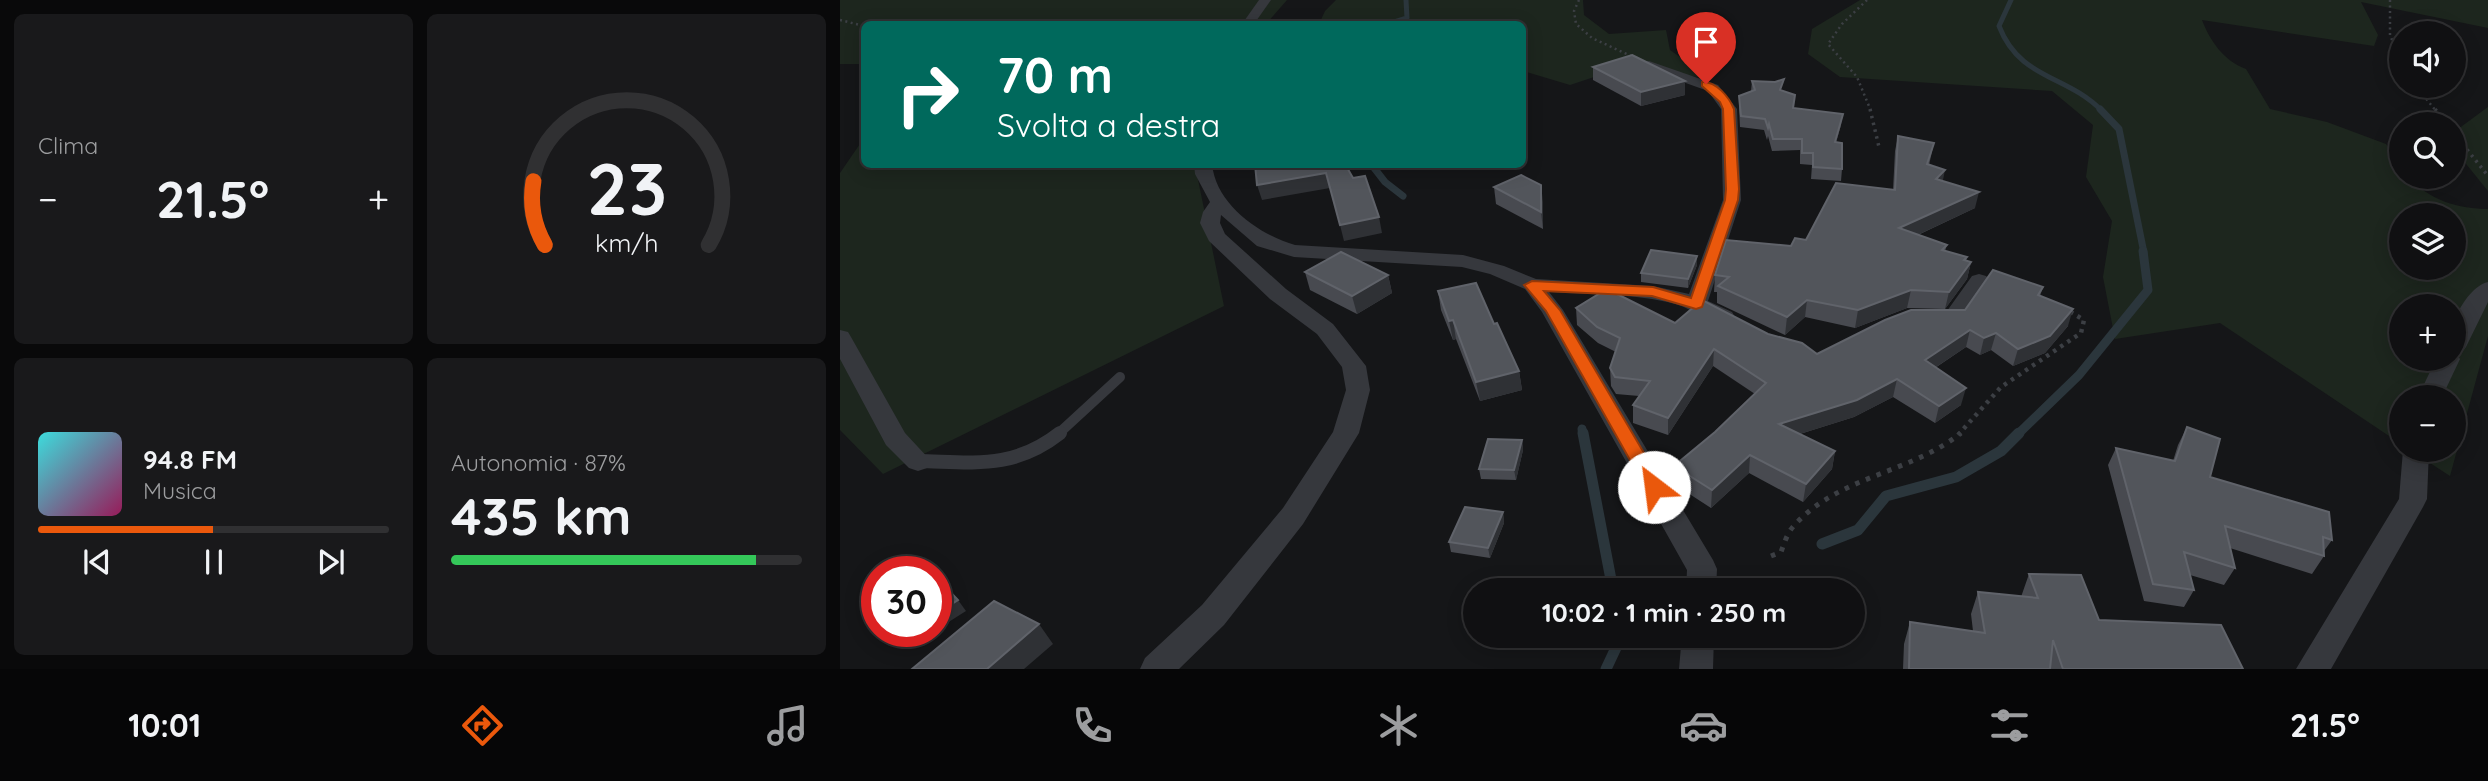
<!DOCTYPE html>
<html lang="it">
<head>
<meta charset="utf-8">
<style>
	:root { --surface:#101012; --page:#19191b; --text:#f1f3f6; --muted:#9c9d9f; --line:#303032; --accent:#ea580c }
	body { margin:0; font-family:Quicksand,sans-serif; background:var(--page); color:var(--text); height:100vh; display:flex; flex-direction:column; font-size:26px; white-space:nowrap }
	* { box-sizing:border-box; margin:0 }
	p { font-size:23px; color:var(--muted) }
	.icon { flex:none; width:38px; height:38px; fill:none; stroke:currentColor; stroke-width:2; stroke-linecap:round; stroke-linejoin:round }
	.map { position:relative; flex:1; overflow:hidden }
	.drawer { display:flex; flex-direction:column; gap:14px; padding:14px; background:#09090a; width:840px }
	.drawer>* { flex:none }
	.guide { position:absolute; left:21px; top:21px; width:665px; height:147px; border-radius:10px; box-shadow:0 4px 18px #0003,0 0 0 2px var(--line); background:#00695c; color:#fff; overflow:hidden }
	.buttons { position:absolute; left:1549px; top:21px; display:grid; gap:14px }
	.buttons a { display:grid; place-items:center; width:77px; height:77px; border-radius:50%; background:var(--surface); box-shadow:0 4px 18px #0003,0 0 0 2px var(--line); font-size:35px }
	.speed { position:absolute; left:21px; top:556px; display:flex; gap:14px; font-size:35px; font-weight:700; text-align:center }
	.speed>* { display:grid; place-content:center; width:91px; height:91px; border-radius:50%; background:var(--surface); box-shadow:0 4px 18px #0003,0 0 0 2px var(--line); line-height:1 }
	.speed .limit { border:10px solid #d22; background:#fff; color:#111 }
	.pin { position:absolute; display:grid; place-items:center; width:60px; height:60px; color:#fff; margin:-72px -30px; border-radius:50% 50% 50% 0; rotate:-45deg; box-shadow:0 0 7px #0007 }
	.pin .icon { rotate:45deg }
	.me { position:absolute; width:77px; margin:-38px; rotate:330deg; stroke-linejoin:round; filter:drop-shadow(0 0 5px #0008) }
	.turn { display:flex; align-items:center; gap:24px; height:147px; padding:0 21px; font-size:32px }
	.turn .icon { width:91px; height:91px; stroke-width:2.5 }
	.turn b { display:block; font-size:49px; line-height:60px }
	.big { font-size:52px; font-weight:700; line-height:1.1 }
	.drawer .widget { flex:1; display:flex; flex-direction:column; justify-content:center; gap:10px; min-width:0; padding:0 24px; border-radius:10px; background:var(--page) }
	.drawer .dial { align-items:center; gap:0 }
	.dial svg { height:182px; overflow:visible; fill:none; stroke:var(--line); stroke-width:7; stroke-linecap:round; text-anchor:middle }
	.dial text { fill:var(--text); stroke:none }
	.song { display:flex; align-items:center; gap:21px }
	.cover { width:84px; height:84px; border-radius:10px; background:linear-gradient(135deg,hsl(180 70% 55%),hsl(330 70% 35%)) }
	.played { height:7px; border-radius:4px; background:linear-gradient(90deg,var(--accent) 50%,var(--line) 50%) }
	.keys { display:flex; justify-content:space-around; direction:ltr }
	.heat { display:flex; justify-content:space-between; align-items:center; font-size:38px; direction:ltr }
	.charge { height:10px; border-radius:5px; background:linear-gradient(90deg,#34c759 87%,var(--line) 0) }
	.drawer .tiles { flex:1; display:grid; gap:14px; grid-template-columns:repeat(2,1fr) }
	.trip { position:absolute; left:623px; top:578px; width:402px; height:70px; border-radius:35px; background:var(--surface); box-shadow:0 4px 18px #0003,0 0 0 2px var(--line); font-weight:700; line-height:70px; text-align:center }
	.tab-bar { display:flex; height:112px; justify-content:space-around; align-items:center; background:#060607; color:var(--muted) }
	.tab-bar .icon { width:49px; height:49px }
	.tab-bar .active { color:var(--accent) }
	.tab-bar b { font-size:32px; color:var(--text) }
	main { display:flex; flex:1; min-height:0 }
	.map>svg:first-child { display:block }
	.green { fill:#1d261e; fill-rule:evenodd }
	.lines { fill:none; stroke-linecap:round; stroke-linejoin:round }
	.stream-far3 { stroke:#2b363c; stroke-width:5 }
	.stream-far2 { stroke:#2b363c; stroke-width:7 }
	.stream-far1 { stroke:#2b363c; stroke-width:9 }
	.stream { stroke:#2b363c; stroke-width:11 }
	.path-far3 { stroke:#3c3f44; stroke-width:2.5; stroke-dasharray:2 3.5; stroke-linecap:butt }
	.path-far2 { stroke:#3c3f44; stroke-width:3.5; stroke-dasharray:2.5 4.5; stroke-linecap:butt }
	.path-far1 { stroke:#3c3f44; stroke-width:4.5; stroke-dasharray:3.5 5; stroke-linecap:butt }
	.path { stroke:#3c3f44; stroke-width:5; stroke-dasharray:4.5 7; stroke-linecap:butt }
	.service-far1 { stroke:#36383d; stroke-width:10 }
	.service { stroke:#36383d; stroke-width:14 }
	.minor { fill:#36383d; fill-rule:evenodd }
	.wall { fill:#484a50 }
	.shaded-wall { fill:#2f3135 }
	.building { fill:#52555b; stroke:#60636a; stroke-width:2 }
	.route { fill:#ea580c; stroke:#983908; stroke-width:2 }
</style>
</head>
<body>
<main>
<section class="drawer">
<div class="tiles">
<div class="widget"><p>Clima</p>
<div class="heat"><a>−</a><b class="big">21.5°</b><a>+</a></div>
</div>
<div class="widget dial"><svg viewBox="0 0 100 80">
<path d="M14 69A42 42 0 1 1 86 69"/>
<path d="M14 69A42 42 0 0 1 9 41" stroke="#ea580c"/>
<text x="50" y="56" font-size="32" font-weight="700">23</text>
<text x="50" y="72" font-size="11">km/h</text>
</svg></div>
<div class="widget">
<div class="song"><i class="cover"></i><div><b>94.8 FM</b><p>Musica</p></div></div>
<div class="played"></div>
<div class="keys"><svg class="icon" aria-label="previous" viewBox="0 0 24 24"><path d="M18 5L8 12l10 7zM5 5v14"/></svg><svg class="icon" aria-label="pause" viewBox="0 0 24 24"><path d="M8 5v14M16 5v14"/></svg><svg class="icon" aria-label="next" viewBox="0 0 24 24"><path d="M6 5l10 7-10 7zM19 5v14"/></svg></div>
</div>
<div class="widget"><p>Autonomia · 87%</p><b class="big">435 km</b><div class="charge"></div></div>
</div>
</section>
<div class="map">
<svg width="1648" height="669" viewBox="0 0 1648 669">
	<rect width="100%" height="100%" fill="#151618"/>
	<!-- green -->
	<g class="green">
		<path d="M0,0h447l-21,24h-402v40h-24z"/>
		<path d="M496,0h247l1,15 25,19 57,-4 4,20 40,28 -95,-8 -45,15 -47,-14 -1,-47h-203l6,-13z"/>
		<path d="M1020,0h628v28l-127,-26 17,33 -4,11 -172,-26c8,21 22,41 44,49l24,40 57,13 59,22 15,21v12h9c17,23 50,32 78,32v127l-38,140 -40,-26h44v-53h-53v47l-181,-121 -105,16 -12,-62 9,-56 -26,-44 7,-52 -41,-34 -212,-14 -32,-23 4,-25zM1561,215h53v53h-53zM1561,306h53v53h-53z"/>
		<path d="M1648,107v84l-34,-42v-17z"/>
		<path d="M24,138v26l331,1 29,141 -341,168 -43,-44v-257z"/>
	</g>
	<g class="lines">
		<!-- stream-far3 -->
		<g class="stream-far3">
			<path d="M1171,0l-12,26c21,54 67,48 103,85"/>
			<path d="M548,24l19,-6 -1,-18"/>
		</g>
		<!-- stream-far2 -->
		<g class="stream-far2">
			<path d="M1260,109l19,20 25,124"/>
			<path d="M531,164l14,18 18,14"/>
		</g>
		<!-- stream-far1 -->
		<g class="stream-far1">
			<path d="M742,429l1,6"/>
			<path d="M1177,435l62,-60 69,-85 -5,-39"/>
		</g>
		<!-- stream -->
		<g class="stream">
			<path d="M743,433l30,157"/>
			<path d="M982,544l36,-14 28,-34 70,-19 45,-26 18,-18"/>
			<path d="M784,635l29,5 4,-5"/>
			<path d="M766,669l16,-34"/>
		</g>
		<!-- path-far3 -->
		<g class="path-far3">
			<path d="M739,0l-5,11 2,13 16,14 41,19"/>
			<path d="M1027,0l-25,24 -14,20 29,33 14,34"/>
			<path d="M1550,0v35l11,27"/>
			<path d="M0,20l24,6"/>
			<path d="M1576,86l20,25"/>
		</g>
		<!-- path-far2 -->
		<g class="path-far2">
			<path d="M1030,109l9,38"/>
			<path d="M1595,109l12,15"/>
			<path d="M1614,133l34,43"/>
		</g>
		<!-- path-far1 -->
		<path class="path-far1" d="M1118,435l43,-48 80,-54 3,-13 -15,-9"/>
		<!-- path -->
		<path class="path" d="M931,556l10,-4c3,-8 6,-18 11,-24 44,-52 118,-54 169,-95"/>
		<!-- service-far1 -->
		<path class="service-far1" d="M217,435l63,-58"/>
		<!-- service -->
		<path class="service" d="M78,461c55,1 95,9 142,-28"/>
		<!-- minor -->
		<g class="minor">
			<path d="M419,0h12l-17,24h-12z"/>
			<path d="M809,61l69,24 19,24 4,91 -33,101 24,11 3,5 -3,5c-20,5 -38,-13 -57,-18 -40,-11 -84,-9 -126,-12l14,18 150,250 4,9 -1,21h-30l1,-20 -145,-258 -17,-23 -35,-15 -28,-7 -168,-10 -37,-11 -36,-31 -1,8 5,11 61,55 47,35 33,42 4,24 -11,43 -56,91 -79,101 -45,44h-39l5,-11 57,-53 81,-97 50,-76 13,-42 -4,-23 -25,-33 -47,-35 -61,-58 -9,-18 3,-11 7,-10 -15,-28 -1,-10h18c4,41 48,71 83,81l168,10 41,11 32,13 117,7 36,8 34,-94 -2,-91 -13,-18 -64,-23v-6z"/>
			<path d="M1139,274l7,2 4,4 -29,43h-36l-3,-5 3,-5 22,-2 25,-35z"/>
			<path d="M1648,282v20l-22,45 -4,5 -6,2 4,5 -18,38h-24l18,-38h18c0,-11 -3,-24 0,-35 3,-15 19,-39 34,-42z"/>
			<path d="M0,330l8,2 3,5 54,96 26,28 -4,7 -9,3 -9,-3 -23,-23 -46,-86z"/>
			<path d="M1563,450h26l-2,49 -4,8 -92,162h-35l103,-170z"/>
			<path d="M842,635h32l-1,34h-34z"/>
		</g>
	</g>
	<!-- wall -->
	<g class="wall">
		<path d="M753,67l92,14v14l-44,11 -48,-26z"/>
		<path d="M912,81l30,10 12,17 47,17 -5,17 6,27 -1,12 -30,-2 1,-14 -12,-1v-14l-28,1 -4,-15 -1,4 -3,-10 -24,-3 -1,-20v-11l12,-5z"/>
		<path d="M1058,136l36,7 -5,22 14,16 32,27 -57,27 29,10 -2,6 22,6 -1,4 5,1 -4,17 -22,30 -38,-1 -52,20 -50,-11 -20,18 -68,-32v-11h-3l1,-17 91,-35 87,-50 2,-39z"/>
		<path d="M654,187l49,15v27l-47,-25z"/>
		<path d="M857,265l-9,23 -47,-6v-9z"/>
		<path d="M465,272l83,3 4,18 -35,21 -47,-24z"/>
		<path d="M1203,287l-3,9 28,30 -23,27 -32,13 -22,-16 -11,5 -14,-8 -31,21 26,37 -26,18 -42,-26 -39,20 -54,17 35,17 -3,18 -29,33 -54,-29 -38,35 -37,-24v-18l41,-34 40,-38 -42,-28 -45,69 -35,-12v-18l6,-9 -23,-2 -5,-8 -1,-18 6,-16 -18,-9 -21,-18 -1,-17 99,15 93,11 49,20z"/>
		<path d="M598,291l56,33 25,47 3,19 -42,11 -24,-62 -3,1 -12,-30z"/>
		<path d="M1347,427l23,50 122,63 -8,11v5l-12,18 -82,-26 5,20 -11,17 -34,-10 4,15 -10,17 -40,-6 -36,-136 8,-17 57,13 5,-16z"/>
		<path d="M682,440l1,10 -7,30 -35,-1 -2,-10z"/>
		<path d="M663,512l1,11 -14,35 -39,-6 -2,-10z"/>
		<path d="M1189,574l70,46 144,49h-340l1,-25 6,-22 63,9 -2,-17 7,-22 43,5z"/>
	</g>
	<!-- shaded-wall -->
	<g class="shaded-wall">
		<path d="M845,81v14l-44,11v-14z"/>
		<path d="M1003,114l-2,11 -8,29 2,-12z"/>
		<path d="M1105,170l-3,15 -6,-6z"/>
		<path d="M486,173l4,15 -68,12 -5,-15z"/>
		<path d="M701,185l2,17v27l-2,-17z"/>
		<path d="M1139,192l-4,16 -79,37 3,-17z"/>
		<path d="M539,217l3,16 -38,8 -4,-16z"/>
		<path d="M857,256v9l-9,23v-9z"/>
		<path d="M1127,257l-3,15 7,-10 -4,17 -22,30 4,-17 15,-32z"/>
		<path d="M548,275l4,18 -35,21 -5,-18z"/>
		<path d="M1071,290l-4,18 -52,20 3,-18z"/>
		<path d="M967,300l-2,17 -20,18 2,-18z"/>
		<path d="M1233,309l-5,17 -23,27 -32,13 5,-17z"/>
		<path d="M613,320l3,19 -3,1 -4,-19z"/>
		<path d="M1130,330l-4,17 -45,30 4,-17z"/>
		<path d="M1156,333l-5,17 -11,5 4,-17z"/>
		<path d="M874,349l-1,17 -45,69v-17z"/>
		<path d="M679,371l3,19 -42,11 -4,-19z"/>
		<path d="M1057,379l-4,18 -39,20 -77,24 2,-17z"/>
		<path d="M1126,388l-5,17 -26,18 4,-17z"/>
		<path d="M682,440l1,10 -7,30 -2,-10z"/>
		<path d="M995,451l-3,18 -29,33 3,-18z"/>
		<path d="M910,455l-1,18 -38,35 1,-18z"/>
		<path d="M663,512l1,11 -14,35 -2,-10z"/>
		<path d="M118,600l8,11 -30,19v-16z"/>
		<path d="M199,624l14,20 -29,25h-37z"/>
		<path d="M79,632h15l-10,6z"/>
	</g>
	<!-- building -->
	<g class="building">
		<path d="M792,55l53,26 -44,11 -48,-25z"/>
		<path d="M944,79l-4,11 15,5 -2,13 50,6 -8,28 7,1v26l-29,-2v-14h-11v-14h-29l-4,-15 -1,4 -3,-9 -24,-3 -2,-20 16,-6 -3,-9 23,1z"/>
		<path d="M1058,136l36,7 -7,21 18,6 -9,9 43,13 -80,36 48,17 -5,5 25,7 -3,3 7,2 -22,30 -38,-2 -53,20 -51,-10 -20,17 -69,-31 11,-9 -14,-2 11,-35 65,6 4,-8 11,2 30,-57 59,7z"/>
		<path d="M415,164h90l8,14 12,-2 14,41 -39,8 -14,-52 -69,12z"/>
		<path d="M681,175l20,10v27l-47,-25z"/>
		<path d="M811,250l46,6 -9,23 -47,-6z"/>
		<path d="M501,252l47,23 -36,21 -47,-24z"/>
		<path d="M1153,270l50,17 -5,8 35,14 -23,27 -32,13 -22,-16 -12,5 -14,-8 -45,30 41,28 -27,18 -42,-27 -40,21 -78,24 56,27 -29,33 -56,-29 -38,35 -38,-24 41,-34 51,-49 -52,-34 -46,69 -35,-13 17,-24 -35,-4 -5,-9 10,-30 -23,-11 -21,-19 31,-19 68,34 27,-23 66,34 34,9 15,11 68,-34 26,-10h54z"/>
		<path d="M636,283l18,41 3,-1 22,48 -43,11 -23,-62 -4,1 -11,-30z"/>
		<path d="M1347,427l33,12 -10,38 119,35 3,28 -9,-3 1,19 -99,-30 10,42 -51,-16 10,38 -41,-6 -37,-136 59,13z"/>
		<path d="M648,439l34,1 -8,30 -35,-1z"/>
		<path d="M625,507l38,5 -15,36 -39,-6z"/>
		<path d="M1189,574l52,1 18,45 122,5 22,44h-180l-10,-29 -3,29h-141l1,-47 75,11 -7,-41 60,6z"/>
		<path d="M96,577l22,23 -22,14z"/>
		<path d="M154,601l45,23 -52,45h-75z"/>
	</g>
	<!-- route -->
	<path class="route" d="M862,82c14,-1 27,15 32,27l5,80 -1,11 -36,107 -6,2 -44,-13 -108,-5 16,19 104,177 -3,5 -7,2 -6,-2 -102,-181 -22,-26 8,-4 121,6 38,11 34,-98 1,-11 -3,-80 -3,-7 -18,-16z"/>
</svg>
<div class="buttons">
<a><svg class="icon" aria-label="sound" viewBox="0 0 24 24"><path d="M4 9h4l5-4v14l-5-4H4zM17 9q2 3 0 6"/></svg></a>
<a><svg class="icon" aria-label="search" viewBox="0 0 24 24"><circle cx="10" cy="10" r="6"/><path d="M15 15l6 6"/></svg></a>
<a><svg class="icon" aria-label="layers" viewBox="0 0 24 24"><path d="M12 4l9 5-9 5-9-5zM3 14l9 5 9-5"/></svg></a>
<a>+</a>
<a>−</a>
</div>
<div class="speed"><div class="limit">30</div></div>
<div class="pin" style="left:866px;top:84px;background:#d93025"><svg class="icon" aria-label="arrive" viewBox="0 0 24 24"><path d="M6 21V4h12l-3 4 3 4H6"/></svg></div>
<svg class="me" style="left:814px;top:487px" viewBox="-20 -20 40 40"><circle r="19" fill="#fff"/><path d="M0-13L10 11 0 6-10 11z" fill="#ea580c"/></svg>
<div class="trip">10:02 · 1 min · 250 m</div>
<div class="guide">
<div class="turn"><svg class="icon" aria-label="right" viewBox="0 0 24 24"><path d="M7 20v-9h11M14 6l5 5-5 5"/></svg><div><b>70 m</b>Svolta a destra</div></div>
</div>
</div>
</main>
<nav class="tab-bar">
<b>10:01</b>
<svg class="icon active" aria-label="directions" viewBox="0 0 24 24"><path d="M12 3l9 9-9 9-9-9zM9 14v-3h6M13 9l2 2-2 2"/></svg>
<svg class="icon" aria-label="music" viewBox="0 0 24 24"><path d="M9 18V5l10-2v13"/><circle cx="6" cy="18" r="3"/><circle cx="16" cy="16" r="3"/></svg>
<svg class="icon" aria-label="phone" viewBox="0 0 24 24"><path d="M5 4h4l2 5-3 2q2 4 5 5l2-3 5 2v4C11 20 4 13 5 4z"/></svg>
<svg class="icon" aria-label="climate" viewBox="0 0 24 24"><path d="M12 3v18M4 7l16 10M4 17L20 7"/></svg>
<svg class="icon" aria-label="car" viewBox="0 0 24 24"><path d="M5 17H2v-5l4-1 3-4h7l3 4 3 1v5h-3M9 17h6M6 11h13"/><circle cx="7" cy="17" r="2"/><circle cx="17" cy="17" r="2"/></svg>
<svg class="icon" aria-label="filters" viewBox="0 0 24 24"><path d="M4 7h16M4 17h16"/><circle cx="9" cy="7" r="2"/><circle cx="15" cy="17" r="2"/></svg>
<b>21.5°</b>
</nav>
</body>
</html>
